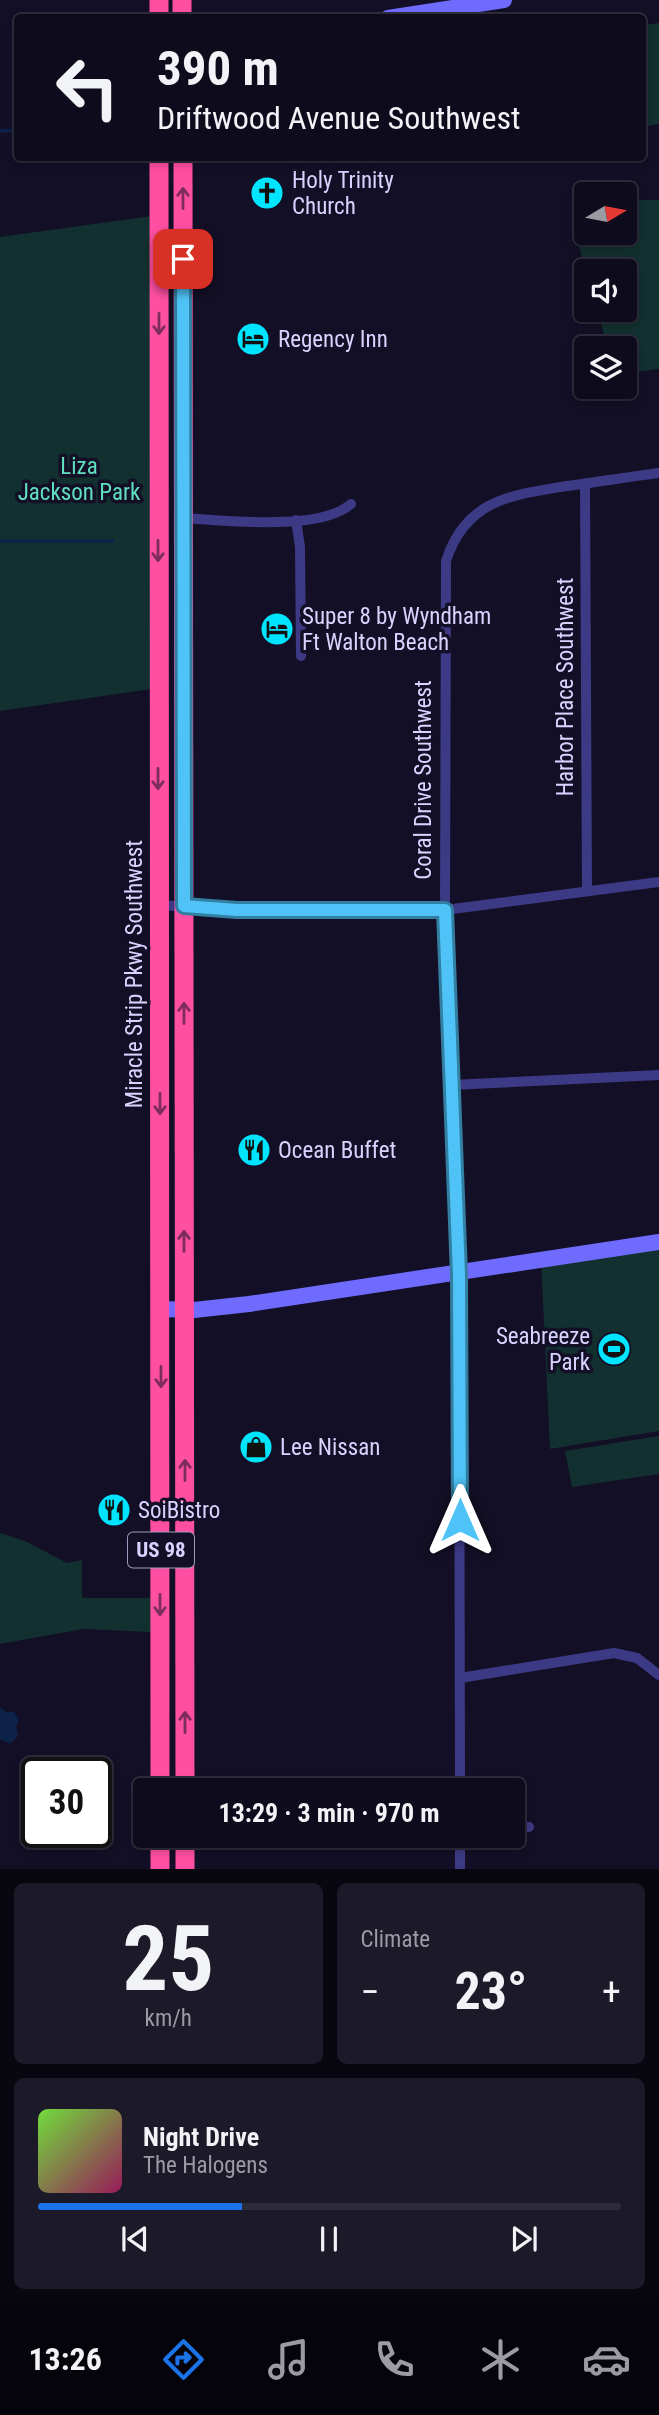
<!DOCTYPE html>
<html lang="en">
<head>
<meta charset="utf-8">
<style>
	:root { --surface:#0e0b1c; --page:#1c1929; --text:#f1f3f6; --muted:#9b9ba3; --line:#2e2b3b; --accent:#1a73e8 }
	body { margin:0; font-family:"Roboto Condensed",sans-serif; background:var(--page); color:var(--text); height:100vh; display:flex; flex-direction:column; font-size:26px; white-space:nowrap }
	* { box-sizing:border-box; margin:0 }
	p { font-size:23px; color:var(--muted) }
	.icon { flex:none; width:38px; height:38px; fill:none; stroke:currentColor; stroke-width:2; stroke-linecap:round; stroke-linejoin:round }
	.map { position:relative; height:1869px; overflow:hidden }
	.panel { display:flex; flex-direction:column; gap:14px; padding:14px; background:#08060f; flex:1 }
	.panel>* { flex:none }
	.guide { position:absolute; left:14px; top:14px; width:632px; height:147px; border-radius:7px; box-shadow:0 4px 10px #0003,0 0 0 2px var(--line); background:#0e0b1c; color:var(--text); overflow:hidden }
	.needle { width:46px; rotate:80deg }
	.tools { position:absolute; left:574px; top:182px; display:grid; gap:14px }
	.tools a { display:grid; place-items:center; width:63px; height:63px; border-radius:7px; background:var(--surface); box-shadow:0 4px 10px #0003,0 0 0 2px var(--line); font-size:35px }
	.speed { position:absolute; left:21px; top:1757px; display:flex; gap:14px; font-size:35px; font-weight:700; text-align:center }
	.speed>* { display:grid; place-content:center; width:91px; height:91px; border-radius:50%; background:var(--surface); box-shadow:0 4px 10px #0003,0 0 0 2px var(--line); line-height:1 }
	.speed .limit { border:4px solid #111; border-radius:10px; background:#fff; color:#111 }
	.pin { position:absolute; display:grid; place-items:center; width:60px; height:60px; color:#fff; margin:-30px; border-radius:14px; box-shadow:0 4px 10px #0006 }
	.me { position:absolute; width:77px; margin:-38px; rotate:0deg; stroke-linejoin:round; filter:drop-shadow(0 0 5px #0008) }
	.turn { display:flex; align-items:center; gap:24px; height:147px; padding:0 28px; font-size:32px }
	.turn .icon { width:91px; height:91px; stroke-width:2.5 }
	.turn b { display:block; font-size:49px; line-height:60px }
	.big { font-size:52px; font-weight:700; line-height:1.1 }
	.panel .widget { flex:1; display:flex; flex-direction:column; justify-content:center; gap:10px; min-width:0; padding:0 24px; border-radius:10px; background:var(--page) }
	.panel .dial { align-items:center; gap:0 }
	.dial b { font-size:91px; line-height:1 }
	.song { display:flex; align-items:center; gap:21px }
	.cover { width:84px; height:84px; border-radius:10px; background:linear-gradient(135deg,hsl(100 70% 55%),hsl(330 70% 35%)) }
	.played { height:7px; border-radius:4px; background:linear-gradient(90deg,var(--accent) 35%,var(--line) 35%) }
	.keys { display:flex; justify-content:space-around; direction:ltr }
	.heat { display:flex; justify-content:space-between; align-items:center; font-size:38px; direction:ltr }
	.panel .tiles { flex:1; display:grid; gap:14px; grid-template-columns:1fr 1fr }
	.widget:last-child { grid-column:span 2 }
	.trip { position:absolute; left:133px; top:1778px; width:392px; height:70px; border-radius:7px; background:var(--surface); box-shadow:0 4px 10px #0003,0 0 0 2px var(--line); font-weight:700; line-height:70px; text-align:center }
	.dock { display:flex; height:112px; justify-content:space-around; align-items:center; background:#06040b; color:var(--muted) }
	.dock .icon { width:49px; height:49px }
	.dock .current { color:var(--accent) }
	.dock b { font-size:32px; color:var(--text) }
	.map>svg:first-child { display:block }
	.green { fill:#12302f }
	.water { fill:#0c2248 }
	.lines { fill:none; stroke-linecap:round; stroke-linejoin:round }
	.stream { stroke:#0c2248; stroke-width:3.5 }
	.street { stroke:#3d3a85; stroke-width:10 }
	.secondary { stroke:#6f6bff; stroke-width:16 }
	.highway { stroke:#ff4fa3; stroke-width:19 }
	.oneway { stroke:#7d2c5e }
	.route-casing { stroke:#337fa1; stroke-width:18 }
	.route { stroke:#4fc3f7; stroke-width:12 }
	.labels { text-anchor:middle; stroke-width:7; stroke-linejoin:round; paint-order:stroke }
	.shield { fill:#130f26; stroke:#9e99be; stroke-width:2 }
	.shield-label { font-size:21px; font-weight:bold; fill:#d9d4ff }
	.poi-label { font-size:23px; fill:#d9d4ff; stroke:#130f26; text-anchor:start }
	.park-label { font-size:23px; fill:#5fe0c0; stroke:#130f26 }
	.street-label { font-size:23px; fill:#d9d4ff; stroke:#130f26 }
</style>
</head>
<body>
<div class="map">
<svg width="659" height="1869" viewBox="0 0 659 1869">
	<rect width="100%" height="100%" fill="#130f26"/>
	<!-- green -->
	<g class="green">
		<path d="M659,23v101l-17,3v-102z"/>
		<path d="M625,200h34v169l-34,4v-25h-17l-11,-38h28v-39h-39v4l-13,-55 13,-17v30h39z"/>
		<path d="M159,215l-1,473 -158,23v-474z"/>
		<path d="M659,1242v189l-109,18 -9,-189z"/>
		<path d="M659,1436v38l-87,13 -7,-36z"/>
		<path d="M0,1533l25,8 42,22 15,-3v38h69v34l-68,-3 -83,15z"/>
	</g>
	<!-- water -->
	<path class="water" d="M0,1707l6,5h8l5,8 -3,7 2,9 -8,8 -10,-5z"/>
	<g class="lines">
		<!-- stream -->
		<g class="stream">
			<path d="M0,131l18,-1"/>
			<path d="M0,541h113"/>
		</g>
		<!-- street -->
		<g class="street">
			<path d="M585,484l2,406"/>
			<path d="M183,518c42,2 136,14 168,-14"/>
			<path d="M296,520l4,27 1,109"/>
			<path d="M158,905l80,5h207l214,-28"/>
			<path d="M451,1085l208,-10"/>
			<path d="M460,1678l154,-25 23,5 22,17"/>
			<path d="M460,1790l-1,-515 -14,-365 1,-349c20,-62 66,-66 121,-75 31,-4 61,-9 92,-13"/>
			<path d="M513,1827h16"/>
			<path d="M460,1836v33"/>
		</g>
		<!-- secondary -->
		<g class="secondary">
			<path d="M388,18l116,-18"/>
			<path d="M161,1309l33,1 55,-6 410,-62"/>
		</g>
		<!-- highway -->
		<g class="highway">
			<path d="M159,0v18"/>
			<path d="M182,18v-18"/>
			<path d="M159,158l1,1632"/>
			<path d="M183,158l2,1632"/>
			<path d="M160,1836v33"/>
			<path d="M185,1836v33"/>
		</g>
	</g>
	<!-- one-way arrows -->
	<defs><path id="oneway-shaft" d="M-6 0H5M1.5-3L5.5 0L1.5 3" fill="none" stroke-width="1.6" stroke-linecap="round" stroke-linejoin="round" transform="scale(1.75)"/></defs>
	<g class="oneway">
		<use href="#oneway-shaft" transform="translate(183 198) rotate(-90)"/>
		<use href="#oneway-shaft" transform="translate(159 324) rotate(90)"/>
		<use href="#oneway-shaft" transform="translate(158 551) rotate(90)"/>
		<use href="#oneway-shaft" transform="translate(158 779) rotate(90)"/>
		<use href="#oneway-shaft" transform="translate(184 1013) rotate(-90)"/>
		<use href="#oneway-shaft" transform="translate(160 1104) rotate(90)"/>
		<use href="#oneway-shaft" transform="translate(184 1241) rotate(-90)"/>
		<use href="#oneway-shaft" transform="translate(161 1377) rotate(90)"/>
		<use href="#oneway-shaft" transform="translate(185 1470) rotate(-90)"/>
		<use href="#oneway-shaft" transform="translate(160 1605) rotate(90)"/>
		<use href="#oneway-shaft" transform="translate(185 1722) rotate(-90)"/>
	</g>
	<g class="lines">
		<defs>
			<path id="route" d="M183,259l1,647 53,4h208l14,365 1,245"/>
		</defs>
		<!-- route casing -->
		<use href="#route" class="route-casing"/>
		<!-- route -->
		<use href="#route" class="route"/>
	</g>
	<!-- icons -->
	<defs>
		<symbol id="church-disc" viewBox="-11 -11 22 22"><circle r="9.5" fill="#00e5ff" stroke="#130f26"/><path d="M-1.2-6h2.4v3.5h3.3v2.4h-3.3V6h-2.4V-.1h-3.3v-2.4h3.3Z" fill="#111"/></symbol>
		<symbol id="hotel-disc" viewBox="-11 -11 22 22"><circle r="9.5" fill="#00e5ff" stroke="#130f26"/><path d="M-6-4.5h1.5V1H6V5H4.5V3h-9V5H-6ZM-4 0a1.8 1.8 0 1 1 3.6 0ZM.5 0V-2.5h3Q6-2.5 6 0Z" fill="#111"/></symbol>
		<symbol id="restaurant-disc" viewBox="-11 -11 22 22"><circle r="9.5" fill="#00e5ff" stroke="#130f26"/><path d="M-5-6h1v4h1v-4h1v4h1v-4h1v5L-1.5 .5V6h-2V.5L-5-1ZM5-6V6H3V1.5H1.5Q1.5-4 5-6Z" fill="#111"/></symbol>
		<symbol id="stadium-disc" viewBox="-11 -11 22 22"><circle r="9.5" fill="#00e5ff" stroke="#130f26"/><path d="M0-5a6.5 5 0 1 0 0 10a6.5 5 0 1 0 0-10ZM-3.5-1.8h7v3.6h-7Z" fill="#111"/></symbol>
		<symbol id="shop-disc" viewBox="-11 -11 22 22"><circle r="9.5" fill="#00e5ff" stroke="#130f26"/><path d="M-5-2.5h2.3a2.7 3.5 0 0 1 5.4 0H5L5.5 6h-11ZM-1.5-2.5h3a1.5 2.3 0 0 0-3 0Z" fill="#111"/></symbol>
	</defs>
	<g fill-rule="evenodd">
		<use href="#church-disc" x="248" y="174" width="38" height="38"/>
		<use href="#hotel-disc" x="234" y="320" width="38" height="38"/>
		<use href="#hotel-disc" x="258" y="610" width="38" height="38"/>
		<use href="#restaurant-disc" x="235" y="1131" width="38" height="38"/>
		<use href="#stadium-disc" x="595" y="1330" width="38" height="38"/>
		<use href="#shop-disc" x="237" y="1428" width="38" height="38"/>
		<use href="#restaurant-disc" x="95" y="1491" width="38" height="38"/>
	</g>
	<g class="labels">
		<!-- shield labels -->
		<rect class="shield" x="128" y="1532.5" width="66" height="35" rx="5"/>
		<g class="shield-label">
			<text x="161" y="1557">US 98</text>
		</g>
		<!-- poi labels -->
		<g class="poi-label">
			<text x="292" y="188">Holy Trinity<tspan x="292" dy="26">Church</tspan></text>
			<text x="278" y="347">Regency Inn</text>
			<text x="302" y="624">Super 8 by Wyndham<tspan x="302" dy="26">Ft Walton Beach</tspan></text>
			<text x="278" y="1158">Ocean Buffet</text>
			<text x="590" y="1344" text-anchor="end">Seabreeze<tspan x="590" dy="26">Park</tspan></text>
			<text x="280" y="1455">Lee Nissan</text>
			<text x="138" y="1518">SoiBistro</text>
		</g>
		<!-- park labels -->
		<g class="park-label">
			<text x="79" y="474">Liza<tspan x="79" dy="26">Jackson Park</tspan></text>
		</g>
		<!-- street labels -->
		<g class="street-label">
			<text transform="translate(565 687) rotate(-90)" y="8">Harbor Place Southwest</text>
			<text transform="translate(423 780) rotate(-90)" y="8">Coral Drive Southwest</text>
			<text transform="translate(134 974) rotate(-90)" y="8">Miracle Strip Pkwy Southwest</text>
		</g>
	</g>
</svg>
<div class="tools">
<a><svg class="needle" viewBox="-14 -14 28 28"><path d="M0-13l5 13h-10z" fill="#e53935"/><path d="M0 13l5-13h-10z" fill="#9b9ba3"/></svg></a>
<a><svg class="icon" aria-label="sound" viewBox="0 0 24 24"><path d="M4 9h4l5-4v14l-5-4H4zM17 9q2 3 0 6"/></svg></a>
<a><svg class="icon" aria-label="layers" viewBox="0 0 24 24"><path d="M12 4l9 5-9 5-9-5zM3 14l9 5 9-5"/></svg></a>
</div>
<div class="speed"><div class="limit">30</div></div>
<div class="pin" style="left:183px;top:259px;background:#d93025"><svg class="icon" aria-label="arrive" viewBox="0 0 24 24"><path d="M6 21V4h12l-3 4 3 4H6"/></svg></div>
<svg class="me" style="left:460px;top:1520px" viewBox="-20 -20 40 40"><path d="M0-17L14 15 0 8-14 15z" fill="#4fc3f7" stroke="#fff" stroke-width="4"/></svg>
<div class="trip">13:29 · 3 min · 970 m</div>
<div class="guide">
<div class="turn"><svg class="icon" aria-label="left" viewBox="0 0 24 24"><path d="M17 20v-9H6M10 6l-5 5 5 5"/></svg><div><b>390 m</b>Driftwood Avenue Southwest</div></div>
</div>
</div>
<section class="panel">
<div class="tiles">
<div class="widget dial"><b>25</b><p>km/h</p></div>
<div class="widget"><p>Climate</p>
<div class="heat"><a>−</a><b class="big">23°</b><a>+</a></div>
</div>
<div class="widget">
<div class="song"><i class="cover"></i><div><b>Night Drive</b><p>The Halogens</p></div></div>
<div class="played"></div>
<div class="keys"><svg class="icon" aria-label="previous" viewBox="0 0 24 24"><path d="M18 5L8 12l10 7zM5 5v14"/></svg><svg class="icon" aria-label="pause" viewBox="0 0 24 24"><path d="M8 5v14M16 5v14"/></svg><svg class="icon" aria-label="next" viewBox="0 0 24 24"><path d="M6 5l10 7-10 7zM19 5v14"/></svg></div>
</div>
</div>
</section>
<nav class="dock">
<b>13:26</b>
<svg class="icon current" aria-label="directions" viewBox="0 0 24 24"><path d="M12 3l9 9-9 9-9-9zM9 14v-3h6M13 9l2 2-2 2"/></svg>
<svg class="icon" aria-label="music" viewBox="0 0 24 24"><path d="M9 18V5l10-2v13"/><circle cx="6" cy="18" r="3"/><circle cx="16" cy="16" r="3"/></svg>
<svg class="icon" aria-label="phone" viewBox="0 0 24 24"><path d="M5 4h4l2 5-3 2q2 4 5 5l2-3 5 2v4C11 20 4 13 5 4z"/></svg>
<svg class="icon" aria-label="climate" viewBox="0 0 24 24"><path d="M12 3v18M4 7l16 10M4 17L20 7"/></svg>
<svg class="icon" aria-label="car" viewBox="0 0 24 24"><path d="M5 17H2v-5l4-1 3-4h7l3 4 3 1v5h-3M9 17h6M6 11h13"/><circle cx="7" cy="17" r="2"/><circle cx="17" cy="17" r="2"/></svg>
</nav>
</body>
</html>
